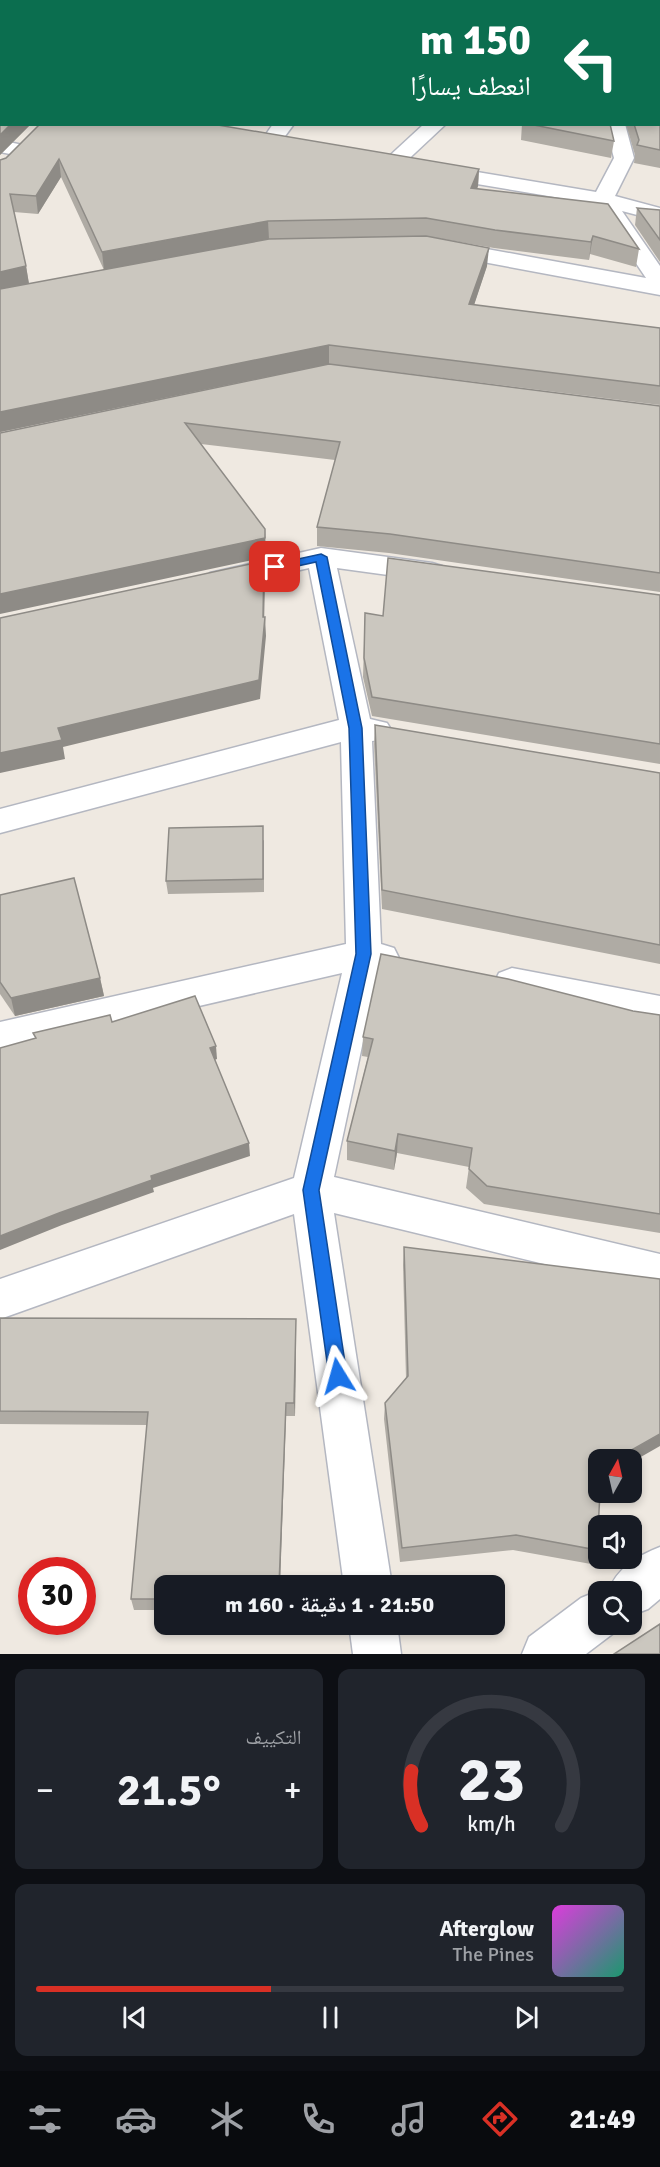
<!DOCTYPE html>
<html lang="ar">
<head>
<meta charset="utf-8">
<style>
	:root { --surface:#171b24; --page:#20242c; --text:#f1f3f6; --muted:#9ea1a6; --line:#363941; --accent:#d93025 }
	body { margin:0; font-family:Signika,"Noto Naskh Arabic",sans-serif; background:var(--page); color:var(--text); direction:rtl; height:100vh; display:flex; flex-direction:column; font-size:22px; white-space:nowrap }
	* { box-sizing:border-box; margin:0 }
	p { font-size:20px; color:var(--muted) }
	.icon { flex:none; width:33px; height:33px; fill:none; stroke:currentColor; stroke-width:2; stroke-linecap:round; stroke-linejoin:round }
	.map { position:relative; height:1654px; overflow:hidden; direction:ltr }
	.panel { display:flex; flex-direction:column; gap:15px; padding:15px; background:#0d0f14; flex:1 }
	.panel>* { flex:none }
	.banner { position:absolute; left:0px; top:0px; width:660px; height:126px; box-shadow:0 3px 9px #0003; direction:rtl; background:#0b6e4f; color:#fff; overflow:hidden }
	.needle { width:39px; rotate:8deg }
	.tools { position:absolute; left:588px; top:1449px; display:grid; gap:12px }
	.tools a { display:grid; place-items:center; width:54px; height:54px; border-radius:12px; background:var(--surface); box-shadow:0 3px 9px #0003; font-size:30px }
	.speed { position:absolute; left:18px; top:1557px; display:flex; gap:12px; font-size:30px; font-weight:700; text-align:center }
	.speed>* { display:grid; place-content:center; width:78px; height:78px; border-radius:50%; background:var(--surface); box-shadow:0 3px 9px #0003; line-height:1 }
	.speed .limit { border:9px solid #d22; background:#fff; color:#111 }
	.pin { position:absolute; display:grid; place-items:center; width:51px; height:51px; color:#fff; margin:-26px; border-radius:12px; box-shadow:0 3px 9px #0006 }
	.me { position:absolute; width:66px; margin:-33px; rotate:352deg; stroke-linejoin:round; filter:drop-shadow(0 0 4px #0008) }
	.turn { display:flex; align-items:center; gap:21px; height:126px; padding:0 30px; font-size:27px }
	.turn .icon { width:78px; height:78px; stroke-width:2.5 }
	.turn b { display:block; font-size:42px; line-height:51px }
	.big { font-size:45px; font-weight:700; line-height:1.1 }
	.panel .tile { flex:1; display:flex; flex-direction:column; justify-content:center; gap:9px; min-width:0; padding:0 21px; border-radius:12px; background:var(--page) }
	.panel .dial { align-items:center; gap:0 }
	.dial svg { height:156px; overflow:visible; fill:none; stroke:var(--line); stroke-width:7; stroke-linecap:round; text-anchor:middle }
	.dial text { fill:var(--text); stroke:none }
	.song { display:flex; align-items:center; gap:18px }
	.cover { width:72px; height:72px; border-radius:9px; background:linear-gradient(135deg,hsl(300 70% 55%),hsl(160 70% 35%)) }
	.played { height:6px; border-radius:3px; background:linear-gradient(90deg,var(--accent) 40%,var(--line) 40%) }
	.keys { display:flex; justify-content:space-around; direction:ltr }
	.heat { display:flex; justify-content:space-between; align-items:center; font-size:33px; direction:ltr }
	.panel .tiles { flex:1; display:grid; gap:15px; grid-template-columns:1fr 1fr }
	.tile:last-child { grid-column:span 2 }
	.trip { position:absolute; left:154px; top:1575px; width:351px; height:60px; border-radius:12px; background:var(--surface); box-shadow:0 3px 9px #0003; font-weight:700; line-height:60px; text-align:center; direction:rtl }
	.tabs { display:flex; height:96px; justify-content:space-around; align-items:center; background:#090b0e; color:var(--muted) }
	.tabs .icon { width:42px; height:42px }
	.tabs .active { color:var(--accent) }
	.tabs b { font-size:27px; color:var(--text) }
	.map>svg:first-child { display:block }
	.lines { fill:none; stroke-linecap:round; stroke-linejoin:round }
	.minor-casing { stroke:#b4b7c1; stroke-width:3 }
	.minor { fill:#fff; fill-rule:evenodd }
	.wall { fill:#afaba4; fill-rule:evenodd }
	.shaded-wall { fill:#8e8b86 }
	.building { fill:#cbc7bf; stroke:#8e8b86; stroke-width:1.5 }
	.route { fill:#1a73e8; stroke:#114b97; stroke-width:1.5 }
</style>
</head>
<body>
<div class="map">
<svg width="660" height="1654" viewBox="0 0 660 1654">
	<rect width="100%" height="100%" fill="#efe9e1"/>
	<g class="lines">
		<defs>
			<g id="minor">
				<path d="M273,124h21l-17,23h-14l-3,-4z"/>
				<path d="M424,124h22l-47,44 -7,2 -7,-2 -3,-4 3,-4z"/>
				<path d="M605,124h20l9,34 -19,38 45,12v13l-38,-10 38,55v29l-225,-42 -3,-5 3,-5 8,-2 203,37 -50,-74 -161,-27 -7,-2 -3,-4 3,-4 7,-2 161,27 18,-34z"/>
				<path d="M0,140l27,6 3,4 -3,4 -7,2 -20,-4z"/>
				<path d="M321,548l111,15 10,3 4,6 -4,6 -10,3 -95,-13 33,151 17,4 5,8 -5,8 -15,2 9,203 13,4 5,10 -5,10 -16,3 -44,206 326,77v38l-326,-79 58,373h-48l-50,-372 -294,105v-40l294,-101 48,-205 -342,79v-30l346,-78 -5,-202 -341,91v-24l339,-89 -30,-152 -89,20 -10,-3 -4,-6 4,-6z"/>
				<path d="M512,968l148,28v30l-161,-33 -5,-10 5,-10z"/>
				<path d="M660,1547v52l-12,10 -16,6v-23h-24c9,-24 29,-36 52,-45z"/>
				<path d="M598,1591v33h20l-3,8 -29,22h-64l7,-17 52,-39z"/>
				<path d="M349,1624h48l4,30h-48z"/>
			</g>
		</defs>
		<!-- minor casing -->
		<use href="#minor" class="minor-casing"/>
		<!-- minor -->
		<use href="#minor" class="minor"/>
	</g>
	<!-- wall -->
	<g class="wall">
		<path d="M0,0h514l-2,2h-510v122h29l-31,31z"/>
		<path d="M660,0v168l-26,-5 1,-8 -9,-31h32z"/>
		<path d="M522,124h88l4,17 -3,17 -90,-18z"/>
		<path d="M0,160l479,9 -1,17 -1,3 162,60 -3,18 -46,-13 -1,6 -95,-12 -69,-12 -156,3 -114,21 332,6 -13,39 186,23v77l-313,-39 313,40v186l-271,-39 -72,-7v-19l18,-67 -134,-16 65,104v9l-266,-124 329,-69 -329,68zM61,177l43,93 -75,14 -3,-18 -12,-54 24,2z"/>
		<path d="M637,208l23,2v52l-25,-37z"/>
		<path d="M660,595v169l-288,-48 -9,-39 2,-64 18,3z"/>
		<path d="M375,725l285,48v191l-278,-55 -8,-165z"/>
		<path d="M264,840v52l-96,2 -2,-13z"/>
		<path d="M0,895l100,83 4,18 -89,20 -15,-22z"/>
		<path d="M633,1011l27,4v218l-176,-29 -18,-16 3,-21 -72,-14 -3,17 -47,-10v-19l21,-84 -6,-1 1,-19z"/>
		<path d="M404,1247l194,213 -1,90 -6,14 -78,-14 -113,12 -16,-143 1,-16 21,-25 -3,-113z"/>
		<path d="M0,1318l296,15 -1,83h-9l-121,170v24h-31l-3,-11 16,-174 -147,-1z"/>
	</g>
	<!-- shaded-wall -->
	<g class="shaded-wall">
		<path d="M501,0h13l-2,2h-12z"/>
		<path d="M660,46v16h-2v-15z"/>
		<path d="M11,124h20l-31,31v-20z"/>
		<path d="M59,159l2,18 -23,37 -2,-18z"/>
		<path d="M479,169l-1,17 -8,20 1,-18z"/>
		<path d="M268,221l1,18 -165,31 -2,-18z"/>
		<path d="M593,236l-4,24 2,-18z"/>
		<path d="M489,248l-2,18 -19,57 1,-19z"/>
		<path d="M26,266l3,18 -29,6v-18z"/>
		<path d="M329,345v19l-329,68v-20z"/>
		<path d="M265,529l1,28 -266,57v-20z"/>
		<path d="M264,561l1,19 -1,47 1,-10 1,19 -6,63 -197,48 2,12 -65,14v-20l58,-25 205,-111z"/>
		<path d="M100,978l4,18 -89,20 -4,-18z"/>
		<path d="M216,1046l1,13 -5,2 -2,-13z"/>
		<path d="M398,1134l-1,19 -3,17 1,-19z"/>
		<path d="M249,1143l1,13 -97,32 1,4 -92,33 -62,25v-14l151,-60z"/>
		<path d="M296,1319v14l-1,83 -1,-13z"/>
		<path d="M286,1403v13l-6,170h-1z"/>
		<path d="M660,1434v12l-28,16v-2h-18z"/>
	</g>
	<!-- building -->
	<g class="building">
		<path d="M2,0h499l-1,2h-498z"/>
		<path d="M553,0h107v46l-2,1v-45h-106z"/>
		<path d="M2,5v28l-2,-1v-26z"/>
		<path d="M2,35v40l-2,-1v-32z"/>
		<path d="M658,59l2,1v90l-23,-5 2,-5 -5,-16h24z"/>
		<path d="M2,87v37h9l-11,11v-47z"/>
		<path d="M40,124h172l267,45 -8,19 137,16 31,45 -46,-13 -2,6 -96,-12 -69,-12 -158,3 -166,31 -43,-93 -23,37 -26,-2 16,72 -26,6v-112l6,-2z"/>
		<path d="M529,124h81l4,17z"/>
		<path d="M637,208l23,2v30z"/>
		<path d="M426,236l63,12 -20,56 191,24v58l-331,-41 -329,67v-123l269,-50z"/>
		<path d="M329,364l331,42v167l-270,-39 -73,-7 23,-85 -155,-19 80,106v9l-265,56v-161z"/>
		<path d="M388,558l272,37v149l-288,-47 -8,-39 1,-45 18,3z"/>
		<path d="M264,561l-1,56h2l-6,63 -201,48 4,12 -62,13v-135z"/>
		<path d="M375,725l285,48v172l-278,-55z"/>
		<path d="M263,826v53l-97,2 3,-53z"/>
		<path d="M74,878l26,100 -89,20 -11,-16v-87z"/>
		<path d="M381,954l127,25 125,32 27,4v199l-173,-28 -18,-17 3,-21 -74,-14 -3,17 -48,-10 26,-102 -10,-2z"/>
		<path d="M195,996l21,50 -6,2 39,95 -98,33 1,4 -93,33 -59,23v-188l36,-10 -3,-5 77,-18 2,7z"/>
		<path d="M404,1247l256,32v155l-46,26h-16v32h2l-3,58 -81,-15 -114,13 -17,-145 23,-27z"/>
		<path d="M0,1318l296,1 -2,84h-8l-7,183h-114v13h-34l17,-187 -148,-1z"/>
		<path d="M660,1624v30h-46z"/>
	</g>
	<!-- route -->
	<path class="route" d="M321,554l6,3 35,171 9,226 -52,236 28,186 -3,6 -6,3 -7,-3 -2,-6 -26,-186 53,-236 -7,-226 -33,-166 -41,9 -6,-4 2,-2z"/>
</svg>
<div class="tools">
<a><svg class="needle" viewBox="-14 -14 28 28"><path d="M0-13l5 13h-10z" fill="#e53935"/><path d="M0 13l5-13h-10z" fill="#9ea1a6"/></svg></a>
<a><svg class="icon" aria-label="sound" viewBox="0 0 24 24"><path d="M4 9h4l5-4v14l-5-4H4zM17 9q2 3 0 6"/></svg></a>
<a><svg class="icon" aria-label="search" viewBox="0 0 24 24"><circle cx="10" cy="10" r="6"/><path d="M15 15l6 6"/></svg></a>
</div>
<div class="speed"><div class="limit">30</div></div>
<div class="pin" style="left:275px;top:567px;background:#d93025"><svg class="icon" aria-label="arrive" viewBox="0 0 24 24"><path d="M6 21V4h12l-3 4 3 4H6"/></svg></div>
<svg class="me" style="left:338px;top:1376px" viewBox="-20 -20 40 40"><path d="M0-17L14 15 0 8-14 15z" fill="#1a73e8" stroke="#fff" stroke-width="4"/></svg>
<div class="trip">21:50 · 1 دقيقة · 160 m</div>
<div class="banner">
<div class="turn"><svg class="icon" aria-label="left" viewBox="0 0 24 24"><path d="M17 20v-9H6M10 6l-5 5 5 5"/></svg><div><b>150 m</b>انعطف يسارًا</div></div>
</div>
</div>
<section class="panel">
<div class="tiles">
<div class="tile dial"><svg viewBox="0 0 100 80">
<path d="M14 69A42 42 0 1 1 86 69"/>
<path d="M14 69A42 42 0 0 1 9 41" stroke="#d93025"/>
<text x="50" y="56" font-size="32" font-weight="700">23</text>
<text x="50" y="72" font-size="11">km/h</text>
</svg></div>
<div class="tile"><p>التكييف</p>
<div class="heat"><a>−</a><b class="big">21.5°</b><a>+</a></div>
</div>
<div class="tile">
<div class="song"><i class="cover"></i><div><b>Afterglow</b><p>The Pines</p></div></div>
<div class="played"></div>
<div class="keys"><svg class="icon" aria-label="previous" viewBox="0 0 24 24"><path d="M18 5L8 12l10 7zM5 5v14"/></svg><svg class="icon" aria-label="pause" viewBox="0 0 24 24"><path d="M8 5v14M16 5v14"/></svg><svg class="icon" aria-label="next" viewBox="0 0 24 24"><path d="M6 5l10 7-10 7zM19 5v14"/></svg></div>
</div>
</div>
</section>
<nav class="tabs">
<b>21:49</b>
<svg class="icon active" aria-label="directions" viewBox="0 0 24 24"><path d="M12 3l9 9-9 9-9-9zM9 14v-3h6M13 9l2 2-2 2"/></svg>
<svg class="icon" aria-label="music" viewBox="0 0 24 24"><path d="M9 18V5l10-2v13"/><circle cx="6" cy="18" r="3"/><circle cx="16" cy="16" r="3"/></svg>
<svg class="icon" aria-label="phone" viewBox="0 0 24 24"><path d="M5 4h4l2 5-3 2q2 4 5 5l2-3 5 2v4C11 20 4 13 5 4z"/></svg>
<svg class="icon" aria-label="climate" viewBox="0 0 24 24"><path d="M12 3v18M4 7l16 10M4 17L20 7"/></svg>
<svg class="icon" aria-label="car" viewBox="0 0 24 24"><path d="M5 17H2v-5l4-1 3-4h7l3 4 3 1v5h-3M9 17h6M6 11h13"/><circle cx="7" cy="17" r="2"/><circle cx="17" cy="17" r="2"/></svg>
<svg class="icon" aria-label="filters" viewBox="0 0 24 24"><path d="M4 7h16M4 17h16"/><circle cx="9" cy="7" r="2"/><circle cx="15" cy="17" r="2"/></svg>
</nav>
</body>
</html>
